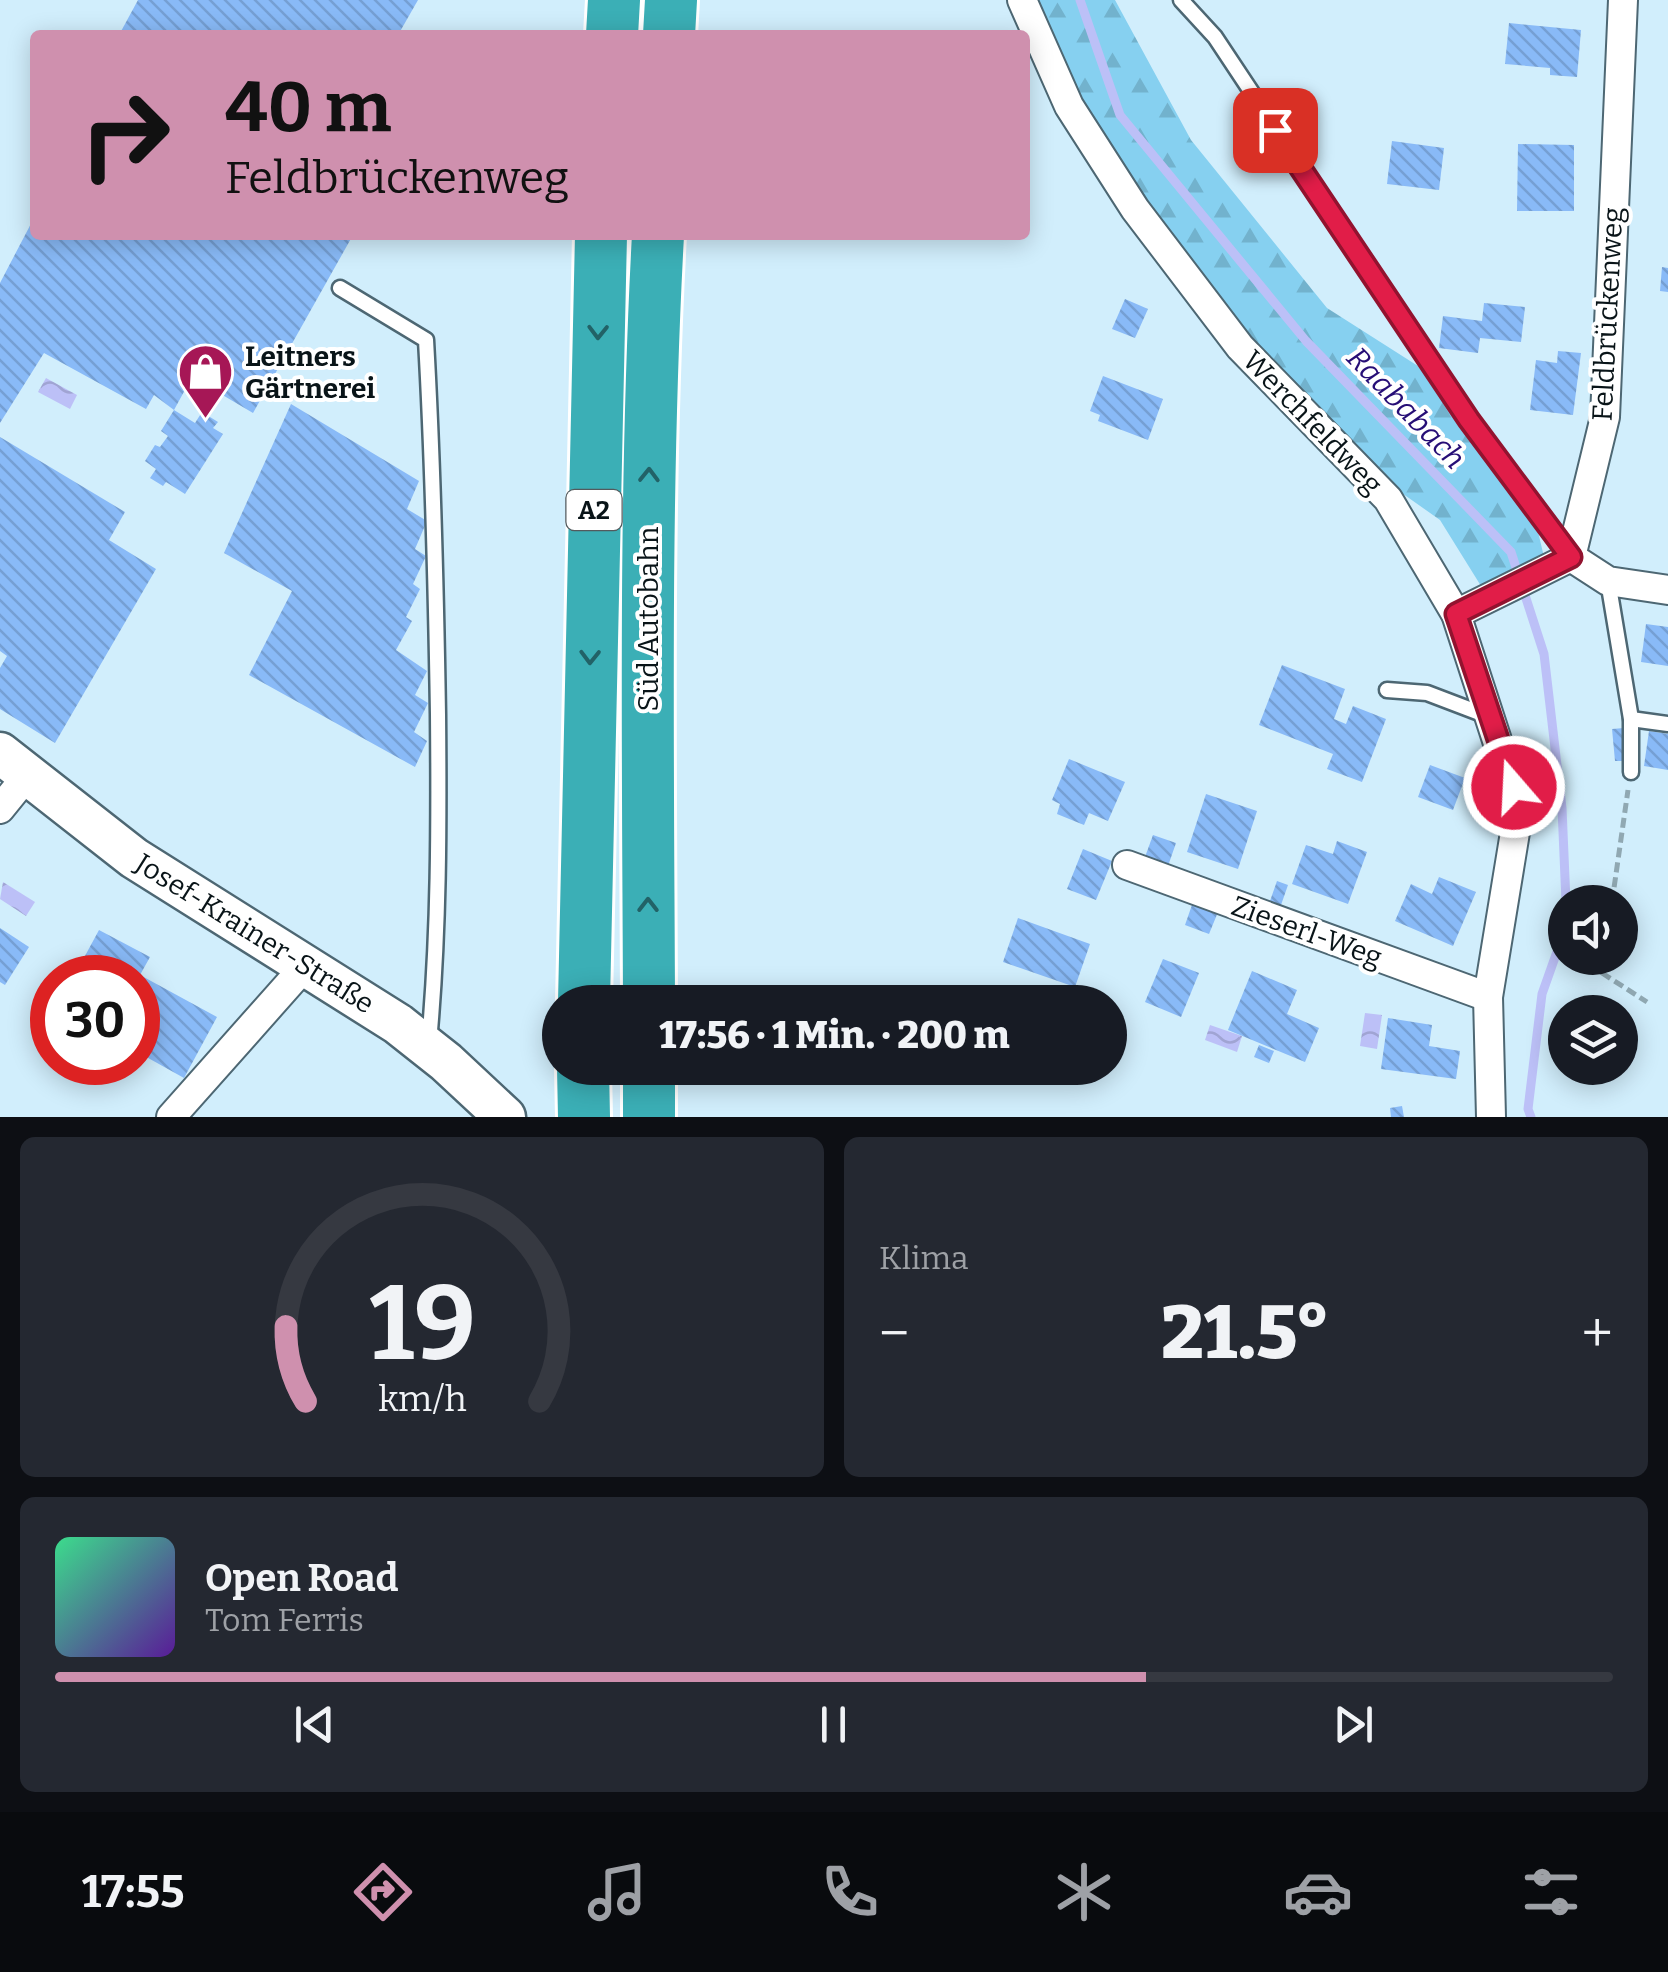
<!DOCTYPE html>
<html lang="de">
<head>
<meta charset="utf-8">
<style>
	:root { --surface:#171b24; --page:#242831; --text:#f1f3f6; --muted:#9ea1a6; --line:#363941; --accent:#cf90ae }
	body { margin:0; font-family:Bitter,serif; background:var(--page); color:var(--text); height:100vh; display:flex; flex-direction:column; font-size:38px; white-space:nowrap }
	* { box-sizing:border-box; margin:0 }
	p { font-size:32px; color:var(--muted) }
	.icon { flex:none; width:55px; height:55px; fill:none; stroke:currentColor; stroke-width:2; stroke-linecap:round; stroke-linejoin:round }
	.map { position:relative; height:1117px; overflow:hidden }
	.sheet { display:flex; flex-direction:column; gap:20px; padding:20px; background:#0d0f14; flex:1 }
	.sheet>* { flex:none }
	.top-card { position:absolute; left:30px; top:30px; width:1000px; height:210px; border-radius:10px; box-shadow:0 5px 25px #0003; background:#cf90ae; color:#111; overflow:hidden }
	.tools { position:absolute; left:1548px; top:885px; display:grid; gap:20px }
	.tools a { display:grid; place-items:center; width:90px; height:90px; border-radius:50%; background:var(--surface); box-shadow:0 5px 25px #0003; font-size:50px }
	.speed { position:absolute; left:30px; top:955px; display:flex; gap:20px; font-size:50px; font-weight:700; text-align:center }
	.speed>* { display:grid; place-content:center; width:130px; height:130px; border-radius:50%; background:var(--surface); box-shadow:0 5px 25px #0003; line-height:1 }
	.speed .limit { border:15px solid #d22; background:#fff; color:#111 }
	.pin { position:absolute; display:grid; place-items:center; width:85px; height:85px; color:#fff; margin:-42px; border-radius:20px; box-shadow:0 5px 15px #0006 }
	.me { position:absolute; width:110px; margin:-55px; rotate:341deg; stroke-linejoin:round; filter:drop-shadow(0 0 8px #0008) }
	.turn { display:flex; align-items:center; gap:35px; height:210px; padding:0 30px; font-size:45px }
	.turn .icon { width:130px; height:130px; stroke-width:2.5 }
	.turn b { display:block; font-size:70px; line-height:85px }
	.big { font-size:75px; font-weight:800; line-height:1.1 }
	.sheet .widget { flex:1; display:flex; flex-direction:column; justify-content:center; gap:15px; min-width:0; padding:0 35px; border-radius:15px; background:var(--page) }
	.sheet .dial { align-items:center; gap:0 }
	.dial svg { height:260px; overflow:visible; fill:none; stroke:var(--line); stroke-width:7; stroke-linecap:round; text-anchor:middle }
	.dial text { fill:var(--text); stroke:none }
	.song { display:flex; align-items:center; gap:30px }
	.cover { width:120px; height:120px; border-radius:15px; background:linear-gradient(135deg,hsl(150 70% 55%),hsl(270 70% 35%)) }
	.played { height:10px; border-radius:5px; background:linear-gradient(90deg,var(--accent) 70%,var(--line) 70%) }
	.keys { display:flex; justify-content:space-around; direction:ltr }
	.heat { display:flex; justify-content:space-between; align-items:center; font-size:55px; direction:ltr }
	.sheet .tiles { flex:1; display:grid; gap:20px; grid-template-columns:1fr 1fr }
	.widget:last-child { grid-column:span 2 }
	.trip { position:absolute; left:542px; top:985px; width:585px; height:100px; border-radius:50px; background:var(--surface); box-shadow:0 5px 25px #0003; font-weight:800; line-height:100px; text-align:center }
	.menu { display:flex; height:160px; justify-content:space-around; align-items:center; background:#090b0e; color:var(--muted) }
	.menu .icon { width:70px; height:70px }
	.menu .active { color:var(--accent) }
	.menu b { font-size:45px; color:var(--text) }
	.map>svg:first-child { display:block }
	.forest { fill:url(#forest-firs) }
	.water { fill:url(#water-waves) }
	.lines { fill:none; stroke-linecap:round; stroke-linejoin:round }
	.stream { stroke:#bcc0f7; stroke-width:9 }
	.building { fill:url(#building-back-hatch) }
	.service-casing { stroke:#4d6773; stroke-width:19 }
	.minor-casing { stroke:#4d6773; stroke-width:32 }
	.secondary-casing { stroke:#4d6773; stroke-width:45 }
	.motorway-casing { stroke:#fff; stroke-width:58 }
	.path { stroke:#90a8b2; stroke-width:5; stroke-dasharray:10 5; stroke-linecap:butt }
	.service { stroke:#fff; stroke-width:14 }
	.minor { stroke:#fff; stroke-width:28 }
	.secondary { stroke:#fff; stroke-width:40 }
	.motorway { stroke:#3bafb6; stroke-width:52 }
	.oneway { stroke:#226267 }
	.route-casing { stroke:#92132f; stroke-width:25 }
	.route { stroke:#e11d48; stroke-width:18 }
	.labels { text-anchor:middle; stroke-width:8; stroke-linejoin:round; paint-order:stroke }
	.shield { fill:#fff; stroke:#535a5d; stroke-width:2.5 }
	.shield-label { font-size:25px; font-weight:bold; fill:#091418 }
	.street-label { font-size:28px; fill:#091418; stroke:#fff }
	.poi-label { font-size:28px; font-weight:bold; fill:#091418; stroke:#fff; text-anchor:start }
	.water-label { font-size:30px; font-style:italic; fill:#260e76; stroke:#fff }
</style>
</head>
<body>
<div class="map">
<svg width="1668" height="1117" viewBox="0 0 1668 1117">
	<defs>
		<pattern id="forest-firs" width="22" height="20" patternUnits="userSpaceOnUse" patternTransform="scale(2.5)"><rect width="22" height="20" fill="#86d0f0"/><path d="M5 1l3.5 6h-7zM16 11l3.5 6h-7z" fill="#72b2cd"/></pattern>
		<pattern id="water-waves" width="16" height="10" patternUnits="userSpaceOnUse" patternTransform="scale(2.5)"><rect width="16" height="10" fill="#bcc0f7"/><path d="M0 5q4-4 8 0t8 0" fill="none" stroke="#a0a4d3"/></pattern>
		<pattern id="building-back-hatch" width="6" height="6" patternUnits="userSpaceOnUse" patternTransform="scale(2.5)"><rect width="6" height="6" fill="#89baf7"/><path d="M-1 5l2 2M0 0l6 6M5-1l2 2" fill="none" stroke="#759fd3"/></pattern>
	</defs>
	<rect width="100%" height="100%" fill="#d1eefc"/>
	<!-- forest -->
	<path class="forest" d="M1033,0h82l76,140 136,168 91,58 117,153 9,38 -63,29 -41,-66 -51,-36 -180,-193 -65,-87 -65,-104z"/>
	<!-- water -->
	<g class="water">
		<path d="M46,378l31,17 -7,14 -32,-17z"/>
		<path d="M3,882l32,20 -9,14 -26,-17z"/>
		<path d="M1365,1013l17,2 -5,34 -17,-3z"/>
		<path d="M1210,1025l32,11 -5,16 -32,-12z"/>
	</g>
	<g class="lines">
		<!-- stream -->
		<g class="stream">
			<path d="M1080,0l40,115 186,226 205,211 33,102 18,154 4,94"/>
			<path d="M1531,1117l-3,-8 14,-115 23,-65"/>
		</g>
	</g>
	<!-- building -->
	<g class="building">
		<path d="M138,0h280l-20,35h-279z"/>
		<path d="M1509,23l72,7 -4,47 -27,-2v-7l-45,-4z"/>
		<path d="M1392,141l52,7 -5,42 -52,-6z"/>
		<path d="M1518,144l56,1v66h-57z"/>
		<path d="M35,216v19h318l-100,178 -61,-36 -18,33 -20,-15 -8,14 -102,-56 -44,70v-140z"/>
		<path d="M1662,267l6,1v24l-8,-1z"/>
		<path d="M1125,299l23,10 -13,29 -23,-9z"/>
		<path d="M1484,303l41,4 -4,35 -41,-4 -2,15 -39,-5 4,-32 39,5z"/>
		<path d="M1558,351l23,2 -8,62 -43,-5 6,-50 21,3z"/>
		<path d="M1103,376l60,23 -15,41 -50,-19 2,-6 -10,-4z"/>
		<path d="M291,404l128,77 -12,28 20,12 -12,28 11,7 -13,28 7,5 -14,28 6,4 -16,29 31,21 -12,24 13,8 -14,29 13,9 -12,26 -166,-92 43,-84 -68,-38z"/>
		<path d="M174,410l21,13 7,-11 16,10 -5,6 10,6 -38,60 -19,-12 -3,4 -13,-8 6,-9 -11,-8 10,-16 5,2 8,-11 -7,-5z"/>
		<path d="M0,437l125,75 -16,28 47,29 -101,174 -55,-34v-41l7,-12 -7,-5z"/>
		<path d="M1646,624l22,3v39l-27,-4z"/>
		<path d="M1282,665l63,24 -11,30 12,5 7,-18 33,13 -24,63 -35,-13 6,-15 -74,-29z"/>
		<path d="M1624,728l3,33h-12l-3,-32z"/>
		<path d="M1649,731l19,3v36l-24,-4z"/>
		<path d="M1069,759l56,23 -17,39 -19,-8 -5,12 -27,-11 3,-10 -8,-4z"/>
		<path d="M1430,765l35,13 -12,32 -35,-13z"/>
		<path d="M1206,794l51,17 -19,58 -51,-17z"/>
		<path d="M1153,835l23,8 -8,23 -23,-9z"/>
		<path d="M1337,841l30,11 -19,52 -56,-20 14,-39 27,9z"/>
		<path d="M1083,849l29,12 -16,39 -29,-11z"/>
		<path d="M1439,877l37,15 -23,54 -58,-25 16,-37 21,10z"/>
		<path d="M1277,881l11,4 -7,20 -11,-4z"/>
		<path d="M1193,902l25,10 -9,22 -24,-9z"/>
		<path d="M1018,918l72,26 -15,43 -72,-25z"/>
		<path d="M0,928l29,19 -24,38 -5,-3z"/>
		<path d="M99,930l51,27 -10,18 77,42 -33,61 -43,-24 -3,7v-83h-65z"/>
		<path d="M1163,959l36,14 -18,44 -36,-15z"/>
		<path d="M1252,971l45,19 -10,24 32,14 -14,34 -77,-32z"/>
		<path d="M1388,1018l44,7 -3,21 31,5 -4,28 -75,-10z"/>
		<path d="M1259,1045l15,6 -5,12 -15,-6z"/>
		<path d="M1402,1106l2,11h-13l-1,-9z"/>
	</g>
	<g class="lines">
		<defs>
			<g id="service">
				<path d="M1181,0l34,37 254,383 101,136"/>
				<path d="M340,288l86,52c7,124 10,249 12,374 1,109 1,219 -9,328"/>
				<path d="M1608,581l23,138v53"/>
				<path d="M1387,690l40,3 63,24"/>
				<path d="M1631,719l37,5"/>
			</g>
			<g id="minor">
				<path d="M1022,0l47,106 66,103 105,138 148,152 68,115 63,194 -31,189 3,120"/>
				<path d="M1571,557l37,24 60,9"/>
				<path d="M1456,614l115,-57 34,-140 18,-417"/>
				<path d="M0,809l26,-32"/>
				<path d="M1127,865l361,132"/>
				<path d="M171,1117l135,-152"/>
			</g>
			<path id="secondary" d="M0,753l134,105 264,166 48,38 59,55"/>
			<g id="motorway">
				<path d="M612,35l2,-35"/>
				<path d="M669,35l2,-35"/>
				<path d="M584,1002l17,-767"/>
				<path d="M649,1002c-1,-255 -5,-511 9,-767"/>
				<path d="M583,1068l1,49"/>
				<path d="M649,1068v49"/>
			</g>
		</defs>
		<!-- service casing -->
		<use href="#service" class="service-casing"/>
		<!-- minor casing -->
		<use href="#minor" class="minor-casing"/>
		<!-- secondary casing -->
		<use href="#secondary" class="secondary-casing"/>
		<!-- motorway casing -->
		<use href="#motorway" class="motorway-casing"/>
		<!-- path -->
		<g class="path">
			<path d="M1612,902l16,-112"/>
			<path d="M1604,958l-2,15 45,29"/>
		</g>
		<!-- service -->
		<use href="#service" class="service"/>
		<!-- minor -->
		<use href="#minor" class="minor"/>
		<!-- secondary -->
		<use href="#secondary" class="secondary"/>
		<!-- motorway -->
		<use href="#motorway" class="motorway"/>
	</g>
	<!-- one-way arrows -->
	<defs><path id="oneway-chevron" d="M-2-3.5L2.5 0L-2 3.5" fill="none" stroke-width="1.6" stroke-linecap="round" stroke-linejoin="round" transform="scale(2.5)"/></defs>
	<g class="oneway">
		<use href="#oneway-chevron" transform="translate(598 332) rotate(91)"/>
		<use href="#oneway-chevron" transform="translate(649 475) rotate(-89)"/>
		<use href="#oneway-chevron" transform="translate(590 657) rotate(91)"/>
		<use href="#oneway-chevron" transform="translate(648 905) rotate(-90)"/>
	</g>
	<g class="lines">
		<defs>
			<path id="route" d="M1275,130l194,290 102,137 -115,57 58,173"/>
		</defs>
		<!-- route casing -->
		<use href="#route" class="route-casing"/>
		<!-- route -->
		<use href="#route" class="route"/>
	</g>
	<!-- icons -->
	<defs>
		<symbol id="shop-pin" viewBox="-11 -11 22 30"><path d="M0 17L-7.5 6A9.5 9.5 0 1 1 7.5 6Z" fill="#a61756" stroke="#fff"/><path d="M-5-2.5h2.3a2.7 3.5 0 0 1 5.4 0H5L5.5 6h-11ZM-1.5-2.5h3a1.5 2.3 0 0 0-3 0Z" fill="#fff"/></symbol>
	</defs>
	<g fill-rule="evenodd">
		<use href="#shop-pin" x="174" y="340" width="63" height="86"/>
	</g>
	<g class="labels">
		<!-- shield labels -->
		<rect class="shield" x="566.5" y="490" width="55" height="40" rx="8"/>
		<g class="shield-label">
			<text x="594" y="519">A2</text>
		</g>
		<!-- street labels -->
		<g class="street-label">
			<text transform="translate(1607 314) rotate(-87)" y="10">Feldbrückenweg</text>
			<text transform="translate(1313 422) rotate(46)" y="10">Werchfeldweg</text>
			<text transform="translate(648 619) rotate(-90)" y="10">Süd Autobahn</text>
			<text transform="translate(1307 931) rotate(20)" y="10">Zieserl-Weg</text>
			<text transform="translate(255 933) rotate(32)" y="10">Josef-Krainer-Straße</text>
		</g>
		<!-- poi labels -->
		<g class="poi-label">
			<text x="245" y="366">Leitners<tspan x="245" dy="32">Gärtnerei</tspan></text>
		</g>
		<!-- water labels -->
		<g class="water-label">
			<text transform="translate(1406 408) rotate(46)" y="10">Raababach</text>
		</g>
	</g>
</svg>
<div class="tools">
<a><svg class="icon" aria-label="sound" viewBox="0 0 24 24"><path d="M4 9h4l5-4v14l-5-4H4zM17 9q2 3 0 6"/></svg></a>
<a><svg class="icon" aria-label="layers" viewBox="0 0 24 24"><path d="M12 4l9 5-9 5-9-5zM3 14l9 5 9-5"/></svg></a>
</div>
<div class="speed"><div class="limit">30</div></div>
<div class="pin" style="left:1275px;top:130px;background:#d93025"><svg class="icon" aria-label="arrive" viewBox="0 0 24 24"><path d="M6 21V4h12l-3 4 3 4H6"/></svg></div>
<svg class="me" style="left:1514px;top:787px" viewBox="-20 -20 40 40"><circle r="17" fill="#e11d48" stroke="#fff" stroke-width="3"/><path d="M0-11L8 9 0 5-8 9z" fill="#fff"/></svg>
<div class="trip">17:56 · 1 Min. · 200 m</div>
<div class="top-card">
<div class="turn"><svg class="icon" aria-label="right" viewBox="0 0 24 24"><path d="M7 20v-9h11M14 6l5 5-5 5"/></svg><div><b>40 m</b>Feldbrückenweg</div></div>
</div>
</div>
<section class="sheet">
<div class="tiles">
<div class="widget dial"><svg viewBox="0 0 100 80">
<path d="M14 69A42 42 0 1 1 86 69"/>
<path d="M14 69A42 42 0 0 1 8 46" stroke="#cf90ae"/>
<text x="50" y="56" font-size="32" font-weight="700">19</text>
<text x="50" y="72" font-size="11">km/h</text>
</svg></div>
<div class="widget"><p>Klima</p>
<div class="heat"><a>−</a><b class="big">21.5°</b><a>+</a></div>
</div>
<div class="widget">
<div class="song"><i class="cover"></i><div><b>Open Road</b><p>Tom Ferris</p></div></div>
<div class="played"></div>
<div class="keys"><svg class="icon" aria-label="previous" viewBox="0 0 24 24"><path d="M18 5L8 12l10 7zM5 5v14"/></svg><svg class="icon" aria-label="pause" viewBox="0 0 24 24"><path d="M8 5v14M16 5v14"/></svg><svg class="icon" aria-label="next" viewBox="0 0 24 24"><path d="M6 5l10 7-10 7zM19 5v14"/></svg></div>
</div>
</div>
</section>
<nav class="menu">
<b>17:55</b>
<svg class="icon active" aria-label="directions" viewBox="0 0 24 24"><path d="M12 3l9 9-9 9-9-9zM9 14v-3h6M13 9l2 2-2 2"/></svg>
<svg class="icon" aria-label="music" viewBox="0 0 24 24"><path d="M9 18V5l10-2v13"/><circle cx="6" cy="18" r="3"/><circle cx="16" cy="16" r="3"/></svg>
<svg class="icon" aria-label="phone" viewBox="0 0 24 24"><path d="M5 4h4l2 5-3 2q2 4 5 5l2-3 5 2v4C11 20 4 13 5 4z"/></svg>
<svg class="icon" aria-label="climate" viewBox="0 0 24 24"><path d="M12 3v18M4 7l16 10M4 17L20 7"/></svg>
<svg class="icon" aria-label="car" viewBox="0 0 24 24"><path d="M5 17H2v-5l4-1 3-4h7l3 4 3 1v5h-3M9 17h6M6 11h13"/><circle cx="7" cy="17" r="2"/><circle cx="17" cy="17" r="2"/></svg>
<svg class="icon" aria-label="filters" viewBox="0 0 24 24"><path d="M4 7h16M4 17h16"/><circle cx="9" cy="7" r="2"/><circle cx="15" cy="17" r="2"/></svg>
</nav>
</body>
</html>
